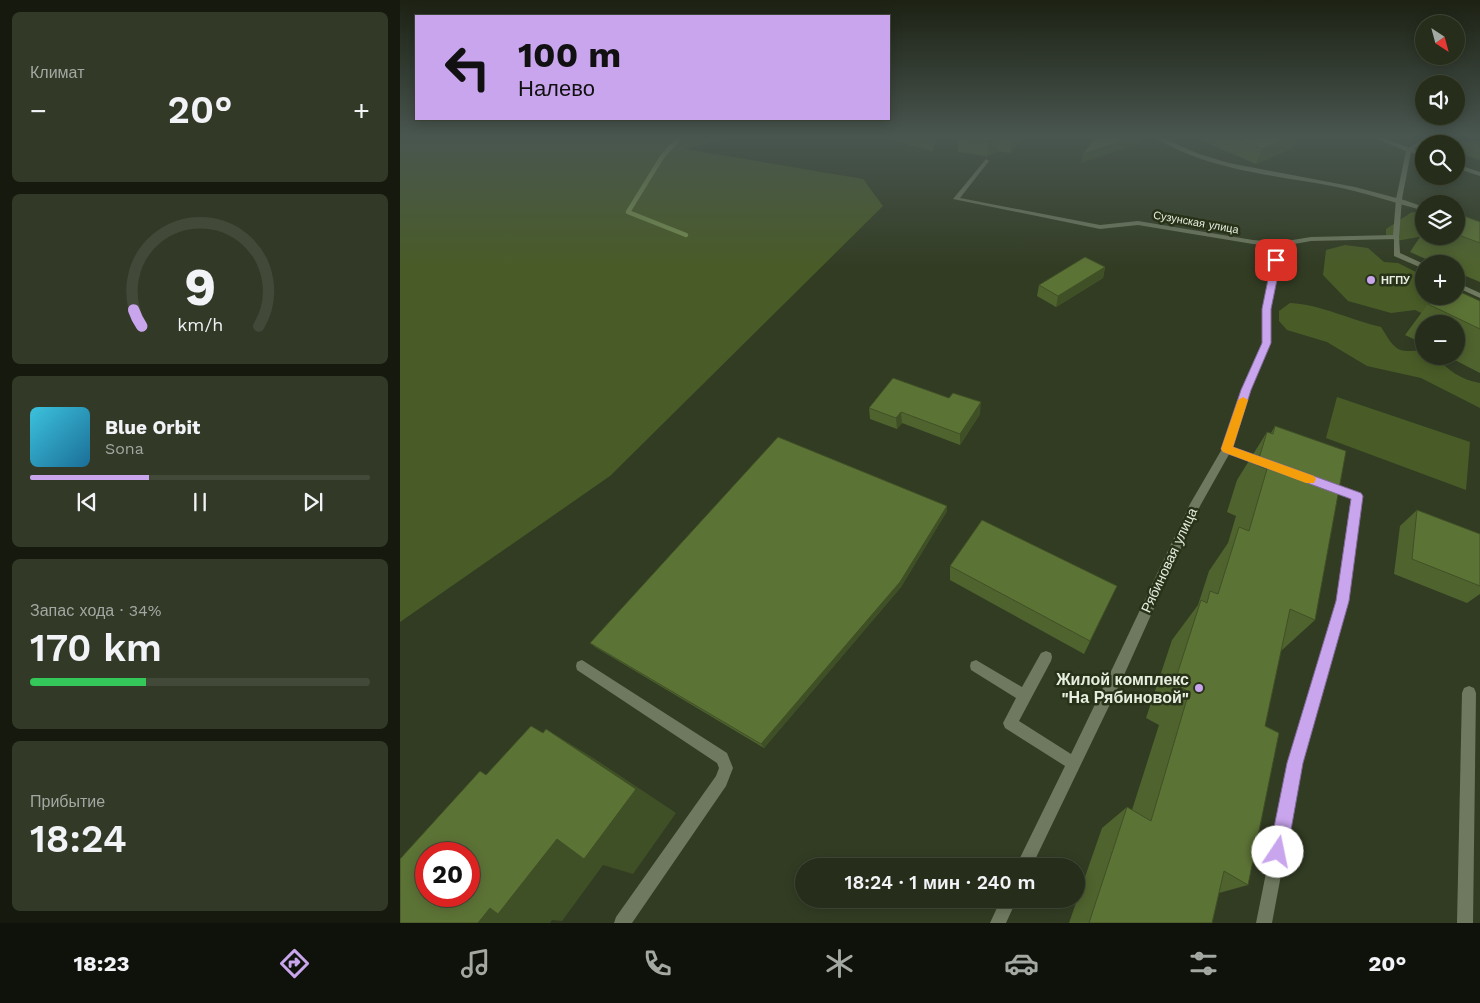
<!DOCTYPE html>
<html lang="ru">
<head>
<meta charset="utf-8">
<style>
	:root { --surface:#262d1a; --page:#323927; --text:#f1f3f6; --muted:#a4a8a2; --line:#424939; --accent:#c9a5ee }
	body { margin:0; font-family:"Work Sans",sans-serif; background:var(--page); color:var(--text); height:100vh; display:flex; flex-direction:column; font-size:19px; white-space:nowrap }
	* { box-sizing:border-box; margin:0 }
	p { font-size:16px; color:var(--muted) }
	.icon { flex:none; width:28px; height:28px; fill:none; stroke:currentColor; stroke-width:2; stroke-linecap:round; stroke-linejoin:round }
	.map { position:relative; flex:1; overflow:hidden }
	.side { display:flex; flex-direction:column; gap:12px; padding:12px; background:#15190e; width:400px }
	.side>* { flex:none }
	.banner { position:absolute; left:15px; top:15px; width:475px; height:105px; border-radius:0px; box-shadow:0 2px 12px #0003,0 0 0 1px var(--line); background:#c9a5ee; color:#111; overflow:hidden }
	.needle { width:32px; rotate:144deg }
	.controls { position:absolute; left:1015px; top:15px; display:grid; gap:10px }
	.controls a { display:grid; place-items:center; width:50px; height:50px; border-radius:50%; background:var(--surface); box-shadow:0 2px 12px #0003,0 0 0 1px var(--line); font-size:25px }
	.speed { position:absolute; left:15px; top:842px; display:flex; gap:10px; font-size:25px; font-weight:700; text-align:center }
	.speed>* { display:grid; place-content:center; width:65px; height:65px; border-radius:50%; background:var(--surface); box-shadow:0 2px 12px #0003,0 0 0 1px var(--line); line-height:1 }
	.speed .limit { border:8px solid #d22; background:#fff; color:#111 }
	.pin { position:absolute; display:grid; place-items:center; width:42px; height:42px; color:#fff; margin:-21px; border-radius:10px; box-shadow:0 2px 8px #0006 }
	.me { position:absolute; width:55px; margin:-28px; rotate:11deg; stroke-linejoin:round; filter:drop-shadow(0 0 4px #0008) }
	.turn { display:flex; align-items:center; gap:18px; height:105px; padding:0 20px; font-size:22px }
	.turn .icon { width:65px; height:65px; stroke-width:2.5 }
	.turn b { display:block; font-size:35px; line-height:42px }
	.big { font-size:38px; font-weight:600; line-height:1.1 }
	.side .tile { flex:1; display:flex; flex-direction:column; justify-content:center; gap:8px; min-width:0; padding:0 18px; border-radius:8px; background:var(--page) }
	.side .dial { align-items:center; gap:0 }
	.dial svg { height:130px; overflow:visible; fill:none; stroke:var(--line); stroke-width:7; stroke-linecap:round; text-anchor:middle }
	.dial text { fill:var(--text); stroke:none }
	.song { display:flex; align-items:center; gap:15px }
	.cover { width:60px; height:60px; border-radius:8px; background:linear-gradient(135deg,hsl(190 70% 55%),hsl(200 70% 35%)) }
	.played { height:5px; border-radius:2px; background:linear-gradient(90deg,var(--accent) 35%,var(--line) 35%) }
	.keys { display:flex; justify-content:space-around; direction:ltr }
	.heat { display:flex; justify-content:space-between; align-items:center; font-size:28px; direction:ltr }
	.charge { height:8px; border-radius:4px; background:linear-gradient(90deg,#34c759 34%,var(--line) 0) }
	.trip { position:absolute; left:395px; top:858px; width:290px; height:50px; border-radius:25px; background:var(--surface); box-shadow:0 2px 12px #0003,0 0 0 1px var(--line); font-weight:600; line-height:50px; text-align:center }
	.menu { display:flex; height:80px; justify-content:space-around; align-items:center; background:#0f120a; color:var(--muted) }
	.menu .icon { width:35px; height:35px }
	.menu .selected { color:var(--accent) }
	.menu b { font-size:22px; color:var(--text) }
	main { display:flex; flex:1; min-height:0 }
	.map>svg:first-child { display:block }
	.green { fill:#495c27 }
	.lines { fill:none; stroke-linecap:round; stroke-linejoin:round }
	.stream { stroke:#778f51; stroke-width:4.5 }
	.lane { fill:#6f7960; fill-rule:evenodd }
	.street { fill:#6f7960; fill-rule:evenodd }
	.wall { fill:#4f632e }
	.shaded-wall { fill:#405026 }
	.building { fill:#5c7336; stroke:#405026; fill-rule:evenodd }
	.route { fill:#c9a5ee; stroke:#836b9b }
	.slow { fill:#f59e0b }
	.poi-dot { fill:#c9a5ee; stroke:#283219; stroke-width:2 }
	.labels { text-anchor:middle; stroke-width:5; stroke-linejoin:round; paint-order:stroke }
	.far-street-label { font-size:11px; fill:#e7eedf; stroke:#283219 }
	.far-poi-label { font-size:11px; font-weight:bold; fill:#e7eedf; stroke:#283219; text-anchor:start }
	.street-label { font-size:14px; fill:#e7eedf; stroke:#283219 }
	.near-poi-label { font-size:16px; font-weight:bold; fill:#e7eedf; stroke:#283219; text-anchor:end }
</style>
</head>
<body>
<main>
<section class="side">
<div class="tile"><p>Климат</p>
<div class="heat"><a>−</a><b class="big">20°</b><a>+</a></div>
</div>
<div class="tile dial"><svg viewBox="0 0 100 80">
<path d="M14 69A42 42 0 1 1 86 69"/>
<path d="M14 69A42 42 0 0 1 9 59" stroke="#c9a5ee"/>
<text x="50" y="56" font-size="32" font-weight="700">9</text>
<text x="50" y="72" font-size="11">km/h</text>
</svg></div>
<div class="tile">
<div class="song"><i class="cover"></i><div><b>Blue Orbit</b><p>Sona</p></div></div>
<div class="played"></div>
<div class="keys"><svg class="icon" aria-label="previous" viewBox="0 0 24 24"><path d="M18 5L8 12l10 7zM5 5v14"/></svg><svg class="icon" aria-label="pause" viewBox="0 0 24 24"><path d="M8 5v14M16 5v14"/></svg><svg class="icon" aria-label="next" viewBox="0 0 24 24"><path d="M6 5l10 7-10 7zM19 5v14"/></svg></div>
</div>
<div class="tile"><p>Запас хода · 34%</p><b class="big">170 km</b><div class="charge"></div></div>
<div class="tile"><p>Прибытие</p><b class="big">18:24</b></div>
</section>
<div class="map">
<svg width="1080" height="923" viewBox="0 0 1080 923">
	<rect width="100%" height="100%" fill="#323c23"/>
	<!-- green -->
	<g class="green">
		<path d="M0,138h327l-42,11 178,30 20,27 -273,270 -210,146z"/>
		<path d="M485,138h53l-6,13z"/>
		<path d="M1055,140l25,3v17l-24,-8v-8h-6z"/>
		<path d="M1012,212l12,2v22l-28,5 -10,-6v-6z"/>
		<path d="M945,245l23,3 16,14 14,1 26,13v20h32v28h-11l-30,-14 -24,3 -43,-12 -25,-26 3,-25z"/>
		<path d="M890,303c33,2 60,17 91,24 7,10 12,24 26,24 6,0 10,-1 17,1v4h11c13,14 26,24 45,27v25l-59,-30 -54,-12 -40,-24 -40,-12 -8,-9v-10z"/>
		<path d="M937,397l133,45 -4,48 -140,-52z"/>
	</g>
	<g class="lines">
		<!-- stream -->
		<path class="stream" d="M279,138l-17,19 -34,55 58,23"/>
		<!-- lane -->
		<g class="lane">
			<path d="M756,138h7l36,16 30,9 126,24 49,13 20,7v4c-31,-9 -61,-19 -92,-25 -58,-11 -125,-16 -176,-48z"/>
			<path d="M1023,138h6l-18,13h-4v-2z"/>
			<path d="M994,236l5,1 1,16 24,11v5l-30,-13z"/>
			<path d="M1056,282l24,11v5l-24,-11z"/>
			<path d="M827,445l39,14 1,3 -1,3 -4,1 -38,-14 -2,-3z"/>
			<path d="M928,482l33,11 1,3 -14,105 -46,162 -30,160h-16l32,-160 48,-162 15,-103 -27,-9 -1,-3 1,-3z"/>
			<path d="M182,660l145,93 6,15 -7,18 -94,137h-18l2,-6 100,-141 3,-8 -2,-5 -140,-93 -1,-4 1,-4z"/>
		</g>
		<!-- street -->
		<g class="street">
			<path d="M974,138h9l41,15v4l-13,-5 -9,47 -3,38 -3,2 -85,2 -28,5 -13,63v34l-19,47 -19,59 -32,57 -76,169 -92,191h-16l49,-100 -60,-38 -2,-5 13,-25 -45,-28 -1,-4 1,-4 5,-2 46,27 19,-34 5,-2 5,2 1,4 -1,4 -32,60 52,33 43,-89 76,-161 32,-55 19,-59 21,-47v-34l14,-63 -23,-2 -115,-19 -38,4 -147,-30 33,-40 3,2 -29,37 140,27 38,-4 115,19 27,2 31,-5 82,-2 3,-36 10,-48z"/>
			<path d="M1056,164l24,8v4l-24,-8z"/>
			<path d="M1069,686l5,2 2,5 -3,230h-16l5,-230 2,-5z"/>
			<path d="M601,899h16l-11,24h-16z"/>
		</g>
	</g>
	<!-- wall -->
	<g class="wall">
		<path d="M558,138h66l-14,15 -12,-2 -11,5 -29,-4z"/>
		<path d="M796,138h100l-4,10 -36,16z"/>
		<path d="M1056,213l24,9v60l-24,-10v-8h-19l-27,-12 14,-21v5h32z"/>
		<path d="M705,267l-2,11 -47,29 -19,-11 2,-11z"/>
		<path d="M1080,301v72l-33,-17h9v-32h-32v20l-19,-9 23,-31z"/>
		<path d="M549,398l31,16 -20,31 -58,-22 -5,6 -27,-10 -1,-11z"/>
		<path d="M875,426l40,194 -34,31 -16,75 -17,159 -29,8 -7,30h-143l33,-95 25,-21 5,3 27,-85 -13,-7 26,-78 26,-35 11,-34 19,-28 8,-27 -9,-4 10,-32 30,-48 4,1z"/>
		<path d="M547,506v5l-46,76 -137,161 -169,-101 -5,-4z"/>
		<path d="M1017,510l63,24v60l-13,9 -73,-29 6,-48z"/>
		<path d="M550,566l167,20 -33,68 -134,-74z"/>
	</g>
	<!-- shaded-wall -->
	<g class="shaded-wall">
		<path d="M594,138h5l-1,13 -11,5 1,-15z"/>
		<path d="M624,138l-14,15 1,-14z"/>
		<path d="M730,138h11l-1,5 -59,20 2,-9z"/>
		<path d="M887,138h9l-4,10 -36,16 6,-15z"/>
		<path d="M705,267l-2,11 -47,29 2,-11z"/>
		<path d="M581,402l-1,12 -20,31v-11z"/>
		<path d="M501,412l1,11 -5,6 -1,-11z"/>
		<path d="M547,506v5l-46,76 -137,161 -3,-4z"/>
		<path d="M146,729l49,30 81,54 -43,61 -30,-9 -41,56 -10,-1 -2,3h-72l12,-15 67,-69z"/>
	</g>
	<!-- building -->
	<g class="building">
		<path d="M570,138h24l-6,3z"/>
		<path d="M695,138h35l-47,16z"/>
		<path d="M836,138h51l-25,11z"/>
		<path d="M1056,213l24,9v21l-24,-9z"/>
		<path d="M685,257l20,10 -47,29 -19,-11z"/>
		<path d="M1056,290l24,11v28l-52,-25 11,-8h17z"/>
		<path d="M493,378l56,20 4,-5 28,9 -21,32 -59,-22 -5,6 -27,-10z"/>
		<path d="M875,426l71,25 -31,169 -25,-11 -25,117 14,7 -31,152 -24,-14 -12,52h-123l38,-116 24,14 38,-129 -15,-8 27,-84 6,3 3,-12 8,3 21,-67 10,4 18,-62 -10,-4 10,-33 6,2z"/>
		<path d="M378,437l169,69 -47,76 -139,162 -171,-101z"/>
		<path d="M1017,510l63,24v52l-68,-27z"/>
		<path d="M582,520l135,66 -27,55 -140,-75z"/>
		<path d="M131,726l12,7 3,-4 90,60 -52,70 -27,-20 -59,75 -8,-6 -12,15h-78v-64l80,-88 6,4zM26,854h43v42h-43z"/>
	</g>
	<!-- sky -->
	<linearGradient id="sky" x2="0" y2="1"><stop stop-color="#1c2113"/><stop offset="0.51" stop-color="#495650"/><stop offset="1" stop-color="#495650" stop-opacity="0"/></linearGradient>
	<rect width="1080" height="268" fill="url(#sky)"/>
	<!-- route -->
	<path class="route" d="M876,258l5,2 -10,49v34l-20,47 -18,57 128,46 2,3 -14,105 -46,162 -16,89 -3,6 -6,3 -6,-3 -3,-6 18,-89 49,-162 15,-102 -128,-47 -2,-3 20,-59 21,-47v-34l10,-49z"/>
	<!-- slow -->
	<path class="slow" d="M843,397l5,3 -15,47 81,29 2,3 -2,4h-8l-83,-31 -2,-3 17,-49z"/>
	<!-- markers -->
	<g class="poi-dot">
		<circle cx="971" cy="280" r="5"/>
		<circle cx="799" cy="688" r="5"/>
	</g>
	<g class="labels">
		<!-- far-street labels -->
		<g class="far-street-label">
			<text transform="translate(796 222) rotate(10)" y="4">Сузунская улица</text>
		</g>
		<!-- far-poi labels -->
		<g class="far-poi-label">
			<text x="981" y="284">НГПУ</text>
		</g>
		<!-- street labels -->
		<g class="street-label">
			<text transform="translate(769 560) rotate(-65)" y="5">Рябиновая улица</text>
		</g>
		<!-- near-poi labels -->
		<g class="near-poi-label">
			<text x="789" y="685">Жилой комплекс<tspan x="789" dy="18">"На Рябиновой"</tspan></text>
		</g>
	</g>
</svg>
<div class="controls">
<a><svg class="needle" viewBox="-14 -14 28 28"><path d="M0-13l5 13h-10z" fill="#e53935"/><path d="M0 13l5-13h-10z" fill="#a4a8a2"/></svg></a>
<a><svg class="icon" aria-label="sound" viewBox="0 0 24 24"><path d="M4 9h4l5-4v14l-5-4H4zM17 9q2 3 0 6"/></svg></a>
<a><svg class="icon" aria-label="search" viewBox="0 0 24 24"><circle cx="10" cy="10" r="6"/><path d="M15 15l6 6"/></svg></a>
<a><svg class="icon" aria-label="layers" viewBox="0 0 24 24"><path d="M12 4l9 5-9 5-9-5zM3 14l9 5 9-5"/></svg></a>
<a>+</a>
<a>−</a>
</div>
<div class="speed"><div class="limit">20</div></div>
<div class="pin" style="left:876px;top:260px;background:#d93025"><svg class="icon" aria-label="arrive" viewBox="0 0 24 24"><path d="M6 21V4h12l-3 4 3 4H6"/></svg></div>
<svg class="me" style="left:878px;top:852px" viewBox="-20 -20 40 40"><circle r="19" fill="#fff"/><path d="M0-13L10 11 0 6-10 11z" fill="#c9a5ee"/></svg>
<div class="trip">18:24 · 1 мин · 240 m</div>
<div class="banner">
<div class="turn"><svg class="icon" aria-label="left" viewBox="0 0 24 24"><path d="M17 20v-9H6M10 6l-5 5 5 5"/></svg><div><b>100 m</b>Налево</div></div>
</div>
</div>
</main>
<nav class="menu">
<b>18:23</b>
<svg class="icon selected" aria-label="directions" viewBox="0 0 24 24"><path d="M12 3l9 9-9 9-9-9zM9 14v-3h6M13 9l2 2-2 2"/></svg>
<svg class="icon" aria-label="music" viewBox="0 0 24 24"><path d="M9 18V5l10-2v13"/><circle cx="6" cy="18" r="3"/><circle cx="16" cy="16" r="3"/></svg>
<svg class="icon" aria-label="phone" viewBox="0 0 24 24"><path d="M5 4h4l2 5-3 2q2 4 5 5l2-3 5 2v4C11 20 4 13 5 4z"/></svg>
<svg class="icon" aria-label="climate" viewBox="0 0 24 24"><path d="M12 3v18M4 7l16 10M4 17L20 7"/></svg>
<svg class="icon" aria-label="car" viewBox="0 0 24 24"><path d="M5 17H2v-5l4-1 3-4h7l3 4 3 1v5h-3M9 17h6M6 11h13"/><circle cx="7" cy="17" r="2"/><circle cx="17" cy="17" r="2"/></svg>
<svg class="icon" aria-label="filters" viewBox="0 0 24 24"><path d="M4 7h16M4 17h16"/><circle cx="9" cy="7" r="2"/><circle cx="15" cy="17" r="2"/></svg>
<b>20°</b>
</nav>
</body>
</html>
